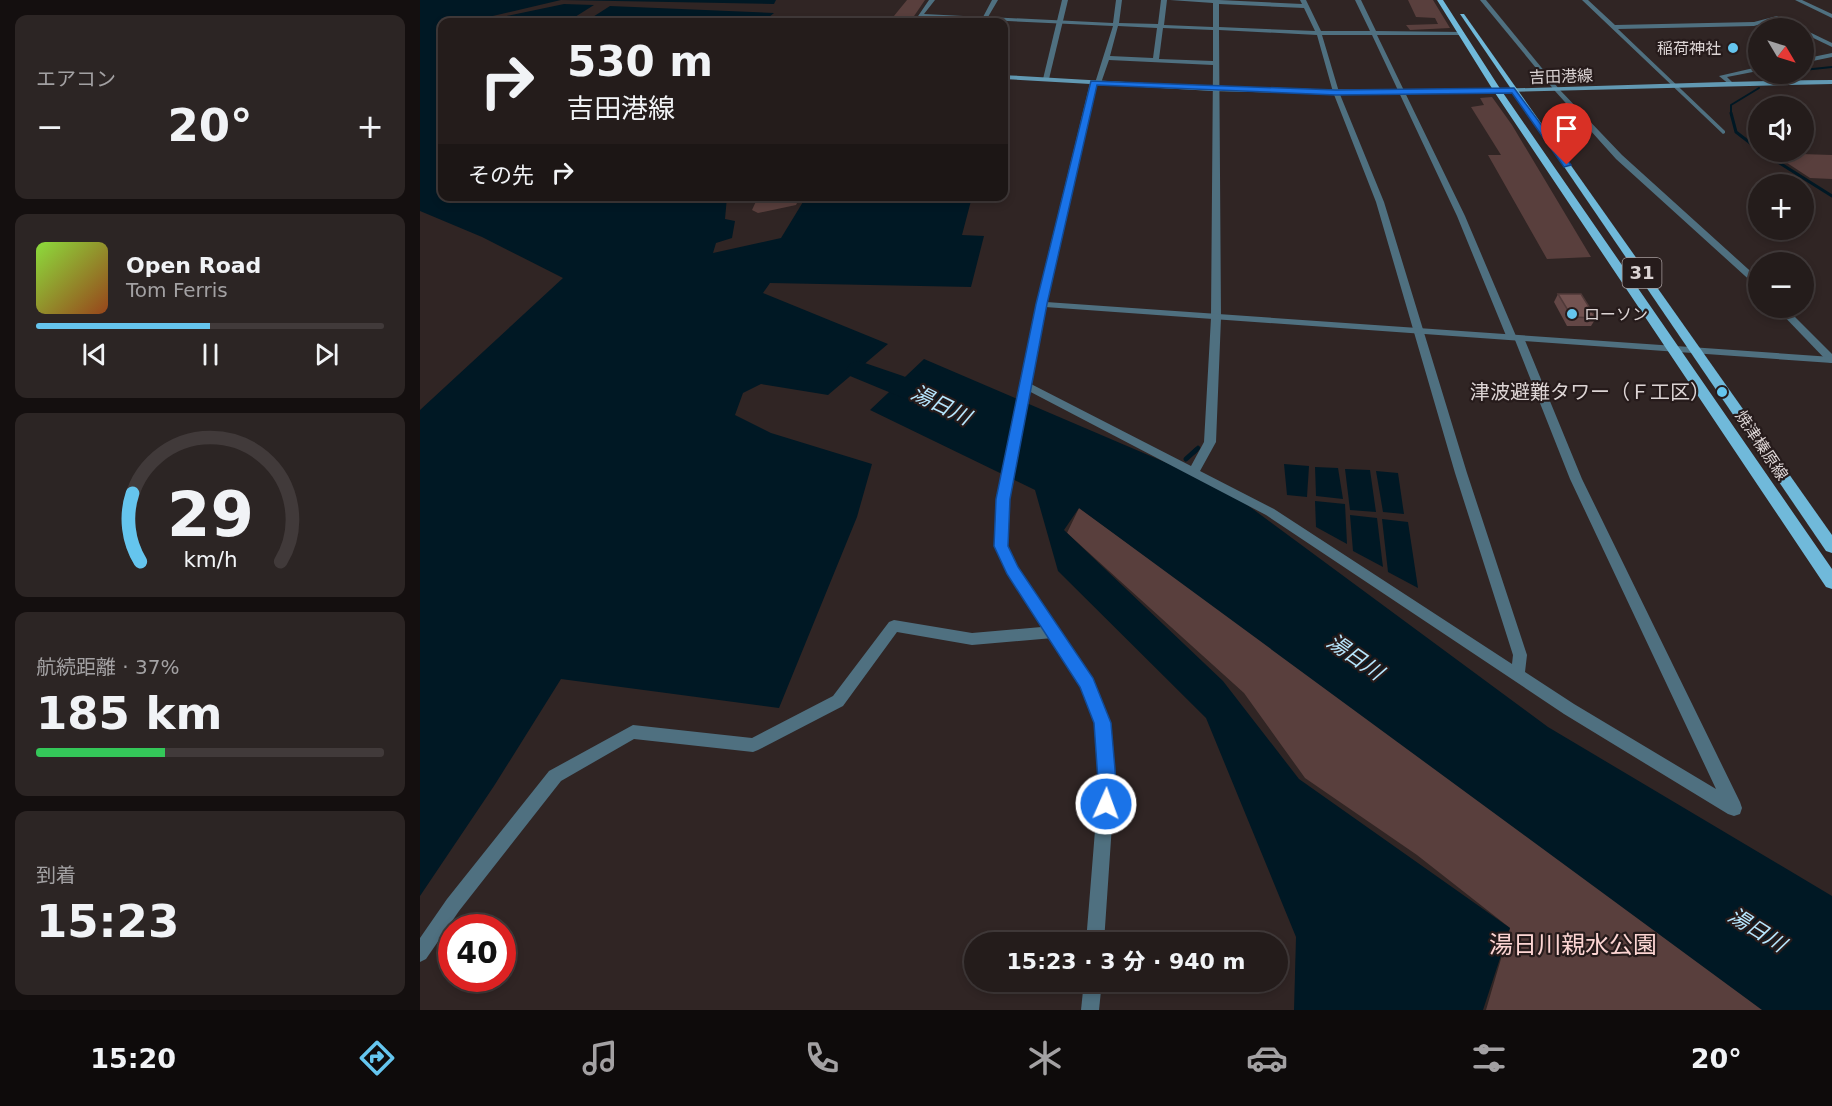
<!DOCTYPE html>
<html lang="ja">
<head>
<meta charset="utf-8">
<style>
	:root { --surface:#241c1b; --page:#2c2524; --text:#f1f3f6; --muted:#a3a1a3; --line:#413a3a; --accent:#65c5ee }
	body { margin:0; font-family:"DejaVu Sans","Noto Sans JP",sans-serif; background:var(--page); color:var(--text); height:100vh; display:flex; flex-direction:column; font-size:22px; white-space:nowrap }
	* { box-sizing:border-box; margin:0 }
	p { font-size:20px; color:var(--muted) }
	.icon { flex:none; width:33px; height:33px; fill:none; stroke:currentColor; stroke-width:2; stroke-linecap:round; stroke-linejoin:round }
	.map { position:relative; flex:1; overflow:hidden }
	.drawer { display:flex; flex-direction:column; gap:15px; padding:15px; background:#140f0f; width:420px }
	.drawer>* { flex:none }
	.guide { position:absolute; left:18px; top:18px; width:570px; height:183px; border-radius:12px; box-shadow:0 3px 9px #0003,0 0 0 2px var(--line); background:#241c1b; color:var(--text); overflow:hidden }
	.needle { width:39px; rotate:128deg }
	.tools { position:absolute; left:1328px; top:18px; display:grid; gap:12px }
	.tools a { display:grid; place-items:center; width:66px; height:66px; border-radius:50%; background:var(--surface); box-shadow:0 3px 9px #0003,0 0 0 2px var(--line); font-size:30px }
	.speed { position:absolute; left:18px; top:914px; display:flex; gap:12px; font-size:30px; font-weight:700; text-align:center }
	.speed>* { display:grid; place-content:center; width:78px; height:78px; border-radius:50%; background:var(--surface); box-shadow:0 3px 9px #0003,0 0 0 2px var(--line); line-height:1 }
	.speed .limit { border:9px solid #d22; background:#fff; color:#111 }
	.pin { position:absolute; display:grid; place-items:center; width:51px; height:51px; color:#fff; margin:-62px -26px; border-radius:50% 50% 50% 0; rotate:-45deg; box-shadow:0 0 6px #0007 }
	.pin .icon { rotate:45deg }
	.me { position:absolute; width:66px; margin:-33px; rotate:2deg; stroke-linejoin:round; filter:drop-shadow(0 0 4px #0008) }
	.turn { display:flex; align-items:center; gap:21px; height:126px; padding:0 30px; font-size:27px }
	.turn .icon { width:78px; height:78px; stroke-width:2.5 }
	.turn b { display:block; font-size:42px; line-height:51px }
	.then { display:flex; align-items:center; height:57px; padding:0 30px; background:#0003; gap:12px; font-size:22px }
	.big { font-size:45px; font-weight:800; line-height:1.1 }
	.drawer .card { flex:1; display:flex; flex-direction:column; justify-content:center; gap:9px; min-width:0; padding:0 21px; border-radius:12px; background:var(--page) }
	.drawer .dial { align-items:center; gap:0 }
	.dial svg { height:156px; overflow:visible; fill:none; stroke:var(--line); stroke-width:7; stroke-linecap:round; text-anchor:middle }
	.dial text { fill:var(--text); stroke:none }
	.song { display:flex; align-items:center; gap:18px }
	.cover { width:72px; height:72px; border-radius:9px; background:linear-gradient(135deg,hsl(90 70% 55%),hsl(20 70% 35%)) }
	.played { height:6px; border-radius:3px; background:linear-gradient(90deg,var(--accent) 50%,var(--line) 50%) }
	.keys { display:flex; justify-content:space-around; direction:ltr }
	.heat { display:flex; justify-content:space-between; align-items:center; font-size:33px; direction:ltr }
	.charge { height:9px; border-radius:4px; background:linear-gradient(90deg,#34c759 37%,var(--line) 0) }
	.trip { position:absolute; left:544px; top:932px; width:324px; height:60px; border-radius:30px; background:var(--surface); box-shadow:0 3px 9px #0003,0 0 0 2px var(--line); font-weight:800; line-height:60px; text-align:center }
	.dock { display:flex; height:96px; justify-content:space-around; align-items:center; background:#0e0b0b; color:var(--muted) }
	.dock .icon { width:42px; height:42px }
	.dock .current { color:var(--accent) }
	.dock b { font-size:27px; color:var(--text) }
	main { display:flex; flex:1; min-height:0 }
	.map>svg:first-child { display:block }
	.green { fill:#593f3d }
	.water { fill:#001824 }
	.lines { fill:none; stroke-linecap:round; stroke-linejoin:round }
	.stream-far3 { stroke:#001824; stroke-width:2 }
	.stream-far2 { stroke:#001824; stroke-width:3 }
	.stream-far1 { stroke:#001824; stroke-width:4.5 }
	.stream { stroke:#001824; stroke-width:5 }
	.river { fill:#001824; fill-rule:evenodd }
	.minor { fill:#4f7080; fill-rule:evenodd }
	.tertiary { fill:#4f7080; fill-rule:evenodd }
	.secondary { fill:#6299b3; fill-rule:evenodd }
	.primary { fill:#70b9da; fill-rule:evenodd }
	.wall { fill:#634746 }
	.building { fill:#735351; stroke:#503a39; stroke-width:1.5 }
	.route { fill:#1a73e8; stroke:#114b97; stroke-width:1.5 }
	.poi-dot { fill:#65c5ee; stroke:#261b1b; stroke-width:2 }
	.labels { text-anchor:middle; stroke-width:4.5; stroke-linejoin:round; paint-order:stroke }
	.far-poi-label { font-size:16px; fill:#dcd4d4; stroke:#261b1b; text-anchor:end }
	.far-street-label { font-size:16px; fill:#dcd4d4; stroke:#261b1b }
	.shield { fill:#261b1b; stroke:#a59c9c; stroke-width:1.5 }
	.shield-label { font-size:18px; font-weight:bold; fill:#dcd4d4 }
	.poi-label { font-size:20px; fill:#dcd4d4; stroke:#261b1b; text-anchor:end }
	.water-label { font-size:21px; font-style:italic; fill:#b8e7fe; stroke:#261b1b }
	.near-park-label { font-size:24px; fill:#fcd5d3; stroke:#261b1b }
</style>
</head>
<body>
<main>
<section class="drawer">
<div class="card"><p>エアコン</p>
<div class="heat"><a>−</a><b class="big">20°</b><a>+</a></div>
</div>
<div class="card">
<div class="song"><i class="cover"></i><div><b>Open Road</b><p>Tom Ferris</p></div></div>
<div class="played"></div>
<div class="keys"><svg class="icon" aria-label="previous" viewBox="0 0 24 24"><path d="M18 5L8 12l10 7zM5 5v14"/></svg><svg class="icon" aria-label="pause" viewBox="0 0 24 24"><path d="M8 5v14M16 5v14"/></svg><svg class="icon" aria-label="next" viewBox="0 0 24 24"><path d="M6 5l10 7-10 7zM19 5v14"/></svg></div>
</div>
<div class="card dial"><svg viewBox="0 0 100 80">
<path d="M14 69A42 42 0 1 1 86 69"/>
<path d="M14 69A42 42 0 0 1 10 34" stroke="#65c5ee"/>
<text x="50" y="56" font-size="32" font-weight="700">29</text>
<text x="50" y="72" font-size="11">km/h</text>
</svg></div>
<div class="card"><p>航続距離 · 37%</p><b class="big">185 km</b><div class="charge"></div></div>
<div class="card"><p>到着</p><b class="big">15:23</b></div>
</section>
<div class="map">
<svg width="1412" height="1010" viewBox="0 0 1412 1010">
	<rect width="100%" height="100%" fill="#302524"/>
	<!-- green -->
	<g class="green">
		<path d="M487,0h18l-15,22h-21z"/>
		<path d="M988,0h25l17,28 -40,2 -4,-5 32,-1 -3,-6 -19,-1z"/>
		<path d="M1072,97l20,28 79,132 -44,2 -59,-104h13l-30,-48 13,-2 -4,-7z"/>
		<path d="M1352,153l60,2v24l-22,-1z"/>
		<path d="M338,197v-1l42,1 -4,8 -38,8 -6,-3z"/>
		<path d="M659,508l695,502h-288l24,-82 -93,-73 -112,-77 -61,-85 -177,-160z"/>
	</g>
	<!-- water -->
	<g class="water">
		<path d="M0,0h356l-2,4 -213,-4 -77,18 4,2 76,-16 30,1 -27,17h-125v174l285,1 -2,22 10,2 -3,17 -16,5 -3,10 68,-15 25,-41h166l-10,38 22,1 -13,51 -201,-4 -7,10 125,51 -60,51 -67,-11 -18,9 -8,22 36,18 101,31 -15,53 -78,191 -218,-29 -67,107 -74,110v-486l143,-132 -81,-41 -62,-26z"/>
		<path d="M190,6l164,7 -11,9h-178z"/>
		<path d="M504,359l299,128 325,240 284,169v114h-70l-683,-502 -15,22 159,151 76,98 211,149 -27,82h-189l2,-73 -90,-219 -148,-147 -23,-81 -165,-80z"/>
		<path d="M864,464l25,2 -2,31 -20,-2z"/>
		<path d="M895,467l23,1 5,31 -27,-3z"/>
		<path d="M925,469l25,1 6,42 -26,-2z"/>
		<path d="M956,471l22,2 6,41 -21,-2z"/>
		<path d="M895,501l30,3 2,40 -31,-17z"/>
		<path d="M930,515l27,3 6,49 -30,-16z"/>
		<path d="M962,519l26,3 10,66 -30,-16z"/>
	</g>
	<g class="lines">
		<!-- stream-far3 -->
		<g class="stream-far3">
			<path d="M1383,70l29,-3"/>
			<path d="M1355,80l15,-6"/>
			<path d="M1311,115v-10l28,-17"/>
		</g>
		<!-- stream-far2 -->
		<g class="stream-far2">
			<path d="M1311,113l5,19 22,17"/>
			<path d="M1342,152l70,44"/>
		</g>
		<!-- stream-far1 -->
		<path class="stream-far1" d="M774,452l4,-4"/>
		<!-- stream -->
		<path class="stream" d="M766,459l10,-9"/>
		<!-- river -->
		<path class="river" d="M439,361l44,15 44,20 4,7 -4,7 -10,2 -87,-36 -4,-6 4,-6z"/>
		<!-- minor -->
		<g class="minor">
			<path d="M509,0h6l-11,14 59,3 9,-17h6l-10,17 125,6 3,-23h6l-3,23 39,1 3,-24h6l-3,25 49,2v-24l-43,-3h49l83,4 -2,-4h6l15,31h49l-15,-31h6l15,31 88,1 -2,3h-85l88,181 51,120h6l2,2 58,141 158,323 2,6 -2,6 -6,2 -6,-2 -164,-100 -298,-199 -243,-127 -1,-2 1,-2h8l160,82 13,-24 7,-124 2,-253 -104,-5 -8,23 -3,2 -3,-2 18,-57 -126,-6 -2,2h-4v-2l-59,-2 -4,4h-4zM799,4l85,4 11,23 -96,-4zM698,26l39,2 -4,30 -43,-2zM743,28l50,2v31l-54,-2zM799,30l98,5 16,57 43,110 79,271 58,182 -1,9 -238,-155 -74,-38 16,-29 5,-124zM902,35h50l85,181 50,122 2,2h6l55,139 146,310 -142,-85 -49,-32 2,-17 -60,-182 -83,-271 -45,-110z"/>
			<path d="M1162,0h6l27,25 139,-3 23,-6 3,2 -26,8 -136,3 107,102v2l-2,1z"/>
			<path d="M1383,29l29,14v4l-29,-14z"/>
			<path d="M1412,53v4l-29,6v-4z"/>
			<path d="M1338,67v4l-31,6 6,6 -3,2 -11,-9z"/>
			<path d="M1135,89h4l63,66 136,123v8l-3,-1 -139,-126 -61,-68z"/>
			<path d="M1356,308h10l46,46v9l-4,-1z"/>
			<path d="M474,620l78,13 81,-7 5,2 2,4 -2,4 -5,2 -81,7 -75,-13 -54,74 -85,44 -5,2 -119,-13 -73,42 -102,130 -33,48 -6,3v-24l27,-39 102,-128 84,-46 119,13 81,-42 56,-74z"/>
		</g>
		<!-- tertiary -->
		<g class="tertiary">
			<path d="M642,0h6l-19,79 -3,2 -3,-2z"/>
			<path d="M1060,0h6l73,89v2h-4z"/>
			<path d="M1375,0h7l30,14v4z"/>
			<path d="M673,81l3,2 -50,219 786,55v6l-787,-56 -36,192 -2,47 10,21 75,111 17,45 6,58 -11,161h-18l13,-161 -4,-58 -14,-37 -74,-112 -12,-28 2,-47 39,-195 54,-221z"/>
			<path d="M664,981h18l-3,29h-18z"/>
		</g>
		<!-- secondary -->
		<path class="secondary" d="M584,75c131,8 262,15 394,15 144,0 289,-9 434,-10v4l-370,9 -124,1 -125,-3 -209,-12z"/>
		<!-- primary -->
		<g class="primary">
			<path d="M1017,0h6l58,90 331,479v20l-6,-2 -333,-497z"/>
			<path d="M1040,14h4l368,521v18l-6,-2z"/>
		</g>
	</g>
	<!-- wall -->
	<path class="wall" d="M1138,294l38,24 -5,8h-24l-13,-24z"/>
	<!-- building -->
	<path class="building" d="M1138,294h23l15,24 -24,-1z"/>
	<!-- route -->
	<path class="route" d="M671,81l245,9 178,-2 57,77 -7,2 -52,-74 -176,2 -239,-10 -50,219 -37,195 -2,47 10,21 75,111 18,45 5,58 -4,29 -6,3 -7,-3 -2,-6 1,-23 -4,-58 -14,-36 -73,-113 -13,-28 2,-47 40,-195z"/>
	<!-- markers -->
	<g class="poi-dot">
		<circle cx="1313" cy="48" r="6"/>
		<circle cx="1152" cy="314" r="6"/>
		<circle cx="1302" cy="392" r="6"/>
	</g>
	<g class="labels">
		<!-- far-poi labels -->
		<g class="far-poi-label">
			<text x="1301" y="54">稲荷神社</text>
			<text x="1164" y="320" text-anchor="start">ローソン</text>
		</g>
		<!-- far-street labels -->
		<g class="far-street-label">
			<text transform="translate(1141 76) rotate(-2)" y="6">吉田港線</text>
			<text transform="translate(1342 445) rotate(56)" y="6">焼津榛原線</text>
		</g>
		<!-- shield labels -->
		<rect class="shield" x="1202.5" y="258" width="39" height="30" rx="4.5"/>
		<g class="shield-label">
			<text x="1222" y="279">31</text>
		</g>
		<!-- poi labels -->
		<g class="poi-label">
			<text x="1290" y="399">津波避難タワー（Ｆ工区）</text>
		</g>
		<!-- water labels -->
		<g class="water-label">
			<text transform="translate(521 405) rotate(26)" y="7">湯日川</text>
			<text transform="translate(935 657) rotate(35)" y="7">湯日川</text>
			<text transform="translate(1337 930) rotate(32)" y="7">湯日川</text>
		</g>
		<!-- near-park labels -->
		<g class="near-park-label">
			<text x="1153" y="953">湯日川親水公園</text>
		</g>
	</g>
</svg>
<div class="tools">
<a><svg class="needle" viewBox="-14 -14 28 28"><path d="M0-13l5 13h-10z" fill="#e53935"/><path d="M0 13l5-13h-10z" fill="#a3a1a3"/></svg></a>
<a><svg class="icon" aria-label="sound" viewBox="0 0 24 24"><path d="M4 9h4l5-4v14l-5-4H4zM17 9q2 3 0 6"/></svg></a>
<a>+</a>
<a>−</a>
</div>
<div class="speed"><div class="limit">40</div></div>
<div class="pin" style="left:1147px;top:165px;background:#d93025"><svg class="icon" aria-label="arrive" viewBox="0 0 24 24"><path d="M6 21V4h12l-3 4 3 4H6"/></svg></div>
<svg class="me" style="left:686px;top:804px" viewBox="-20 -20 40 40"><circle r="17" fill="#1a73e8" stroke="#fff" stroke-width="3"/><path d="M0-11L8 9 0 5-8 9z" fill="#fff"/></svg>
<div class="trip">15:23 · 3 分 · 940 m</div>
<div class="guide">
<div class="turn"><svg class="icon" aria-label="right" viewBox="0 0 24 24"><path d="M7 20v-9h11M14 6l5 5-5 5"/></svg><div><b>530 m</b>吉田港線</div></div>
<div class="then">その先<svg class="icon" aria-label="right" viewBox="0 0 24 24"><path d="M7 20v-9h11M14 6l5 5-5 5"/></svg></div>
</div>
</div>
</main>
<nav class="dock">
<b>15:20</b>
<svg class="icon current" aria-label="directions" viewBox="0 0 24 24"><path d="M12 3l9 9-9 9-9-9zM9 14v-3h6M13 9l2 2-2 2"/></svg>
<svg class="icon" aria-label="music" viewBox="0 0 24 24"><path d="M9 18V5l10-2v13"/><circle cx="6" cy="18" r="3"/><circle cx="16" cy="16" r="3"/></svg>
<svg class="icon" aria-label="phone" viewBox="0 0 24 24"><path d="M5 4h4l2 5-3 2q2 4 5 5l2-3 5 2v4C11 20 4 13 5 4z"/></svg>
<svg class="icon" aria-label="climate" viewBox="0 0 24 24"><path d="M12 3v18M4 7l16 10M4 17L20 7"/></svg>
<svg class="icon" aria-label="car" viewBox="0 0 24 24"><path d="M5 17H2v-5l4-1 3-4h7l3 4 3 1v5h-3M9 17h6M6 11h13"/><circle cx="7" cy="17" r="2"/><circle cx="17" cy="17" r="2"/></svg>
<svg class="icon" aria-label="filters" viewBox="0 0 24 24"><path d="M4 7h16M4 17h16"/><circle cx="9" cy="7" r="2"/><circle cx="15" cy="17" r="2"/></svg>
<b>20°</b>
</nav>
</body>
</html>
